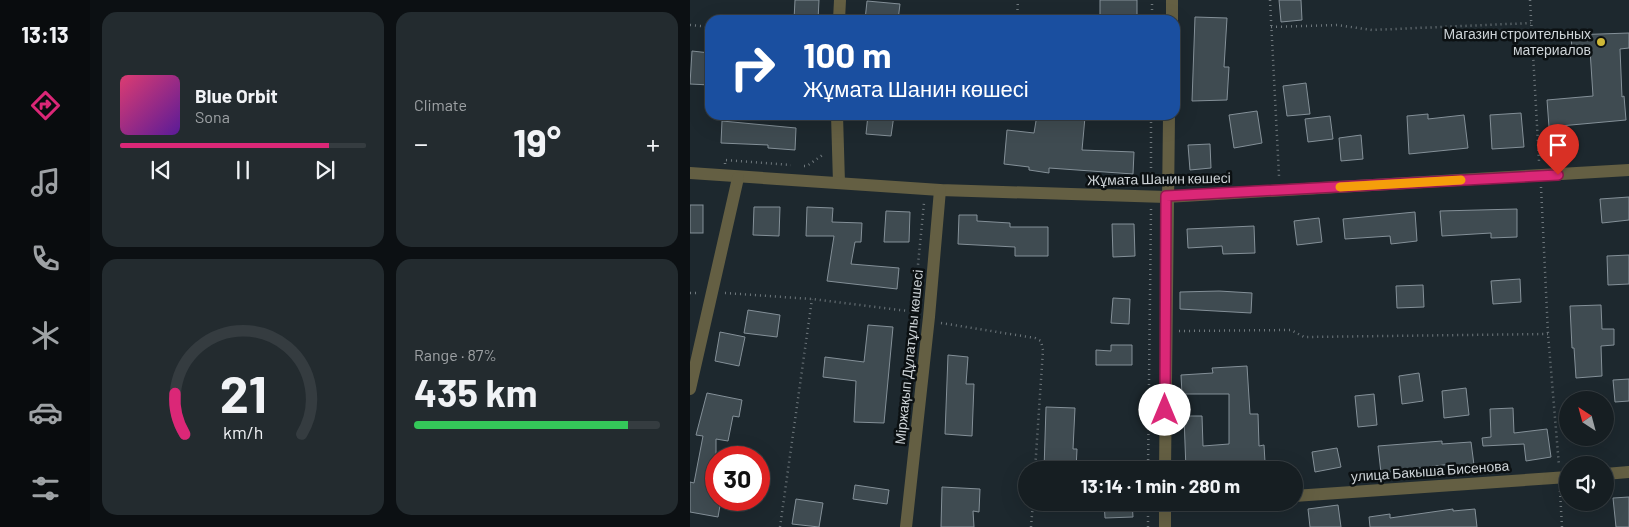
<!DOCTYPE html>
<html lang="en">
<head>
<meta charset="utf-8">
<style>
	:root { --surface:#161e22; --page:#232b2f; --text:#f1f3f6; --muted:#9ea2a5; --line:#353c40; --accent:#db2777 }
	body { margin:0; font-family:Barlow,sans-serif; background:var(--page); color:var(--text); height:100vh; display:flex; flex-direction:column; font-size:19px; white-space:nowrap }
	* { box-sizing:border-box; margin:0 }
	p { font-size:16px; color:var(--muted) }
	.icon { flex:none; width:28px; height:28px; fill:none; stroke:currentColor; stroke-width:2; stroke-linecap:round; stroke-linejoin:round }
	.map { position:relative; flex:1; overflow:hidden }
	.drawer { display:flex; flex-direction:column; gap:12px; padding:12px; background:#0c1013; width:600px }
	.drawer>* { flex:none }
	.hud { position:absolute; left:15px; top:15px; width:475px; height:105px; border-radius:15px; box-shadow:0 5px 20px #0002,0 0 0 1px var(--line); background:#1a4fa0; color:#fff; overflow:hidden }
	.needle { width:32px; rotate:324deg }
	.buttons { position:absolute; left:869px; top:391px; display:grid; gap:10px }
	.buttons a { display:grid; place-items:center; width:55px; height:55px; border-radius:50%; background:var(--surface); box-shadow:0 5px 20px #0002,0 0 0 1px var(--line); font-size:25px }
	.speed { position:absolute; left:15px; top:446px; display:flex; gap:10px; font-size:25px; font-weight:700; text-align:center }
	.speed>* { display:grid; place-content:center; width:65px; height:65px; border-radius:50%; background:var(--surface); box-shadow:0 5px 20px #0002,0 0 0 1px var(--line); line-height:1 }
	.speed .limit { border:8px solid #d22; background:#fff; color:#111 }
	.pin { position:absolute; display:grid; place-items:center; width:42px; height:42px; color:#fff; margin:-51px -21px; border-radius:50% 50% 50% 0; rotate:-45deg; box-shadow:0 0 5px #0007 }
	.pin .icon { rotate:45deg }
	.me { position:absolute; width:55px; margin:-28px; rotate:0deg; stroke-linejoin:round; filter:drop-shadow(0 0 4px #0008) }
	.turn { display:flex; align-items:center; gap:18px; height:105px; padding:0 15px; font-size:22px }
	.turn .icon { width:65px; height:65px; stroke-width:2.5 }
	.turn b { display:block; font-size:35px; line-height:42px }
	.big { font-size:38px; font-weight:700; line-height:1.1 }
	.drawer .widget { flex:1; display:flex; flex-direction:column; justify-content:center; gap:8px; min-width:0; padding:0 18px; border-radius:15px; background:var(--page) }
	.drawer .dial { align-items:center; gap:0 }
	.dial svg { height:130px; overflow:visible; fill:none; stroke:var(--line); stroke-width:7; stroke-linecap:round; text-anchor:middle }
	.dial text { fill:var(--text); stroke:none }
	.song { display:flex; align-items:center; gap:15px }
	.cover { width:60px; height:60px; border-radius:8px; background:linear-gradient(135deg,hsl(340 70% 55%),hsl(270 70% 35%)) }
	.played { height:5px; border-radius:2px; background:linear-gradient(90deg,var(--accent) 85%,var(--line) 85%) }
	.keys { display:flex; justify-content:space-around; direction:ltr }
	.heat { display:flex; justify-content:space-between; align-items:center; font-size:28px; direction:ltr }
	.charge { height:8px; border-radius:4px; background:linear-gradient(90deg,#34c759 87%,var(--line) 0) }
	.drawer .tiles { flex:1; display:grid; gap:12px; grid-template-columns:repeat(2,1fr) }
	.trip { position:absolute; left:328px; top:461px; width:285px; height:50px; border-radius:25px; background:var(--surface); box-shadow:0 5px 20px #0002,0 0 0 1px var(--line); font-weight:700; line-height:50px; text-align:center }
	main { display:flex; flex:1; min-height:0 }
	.tab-bar { display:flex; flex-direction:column; width:90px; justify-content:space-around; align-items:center; background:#090c0e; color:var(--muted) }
	.tab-bar .icon { width:35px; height:35px }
	.tab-bar .current { color:var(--accent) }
	.tab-bar b { font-size:22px; color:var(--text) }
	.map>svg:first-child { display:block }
	.building { fill:#3f4b51; stroke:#849098 }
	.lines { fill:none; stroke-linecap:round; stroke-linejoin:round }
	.path { stroke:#6f787d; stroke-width:2.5; stroke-dasharray:1 4; stroke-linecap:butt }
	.minor { stroke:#645f43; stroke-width:12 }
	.route-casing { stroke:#8e194d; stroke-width:12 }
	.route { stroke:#db2777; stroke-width:9 }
	.slow { stroke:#f59e0b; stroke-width:9 }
	.poi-dot { fill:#cfb837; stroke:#0b1012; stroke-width:2 }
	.labels { text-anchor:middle; stroke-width:5; stroke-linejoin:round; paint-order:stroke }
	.poi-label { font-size:14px; fill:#cdd3d7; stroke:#0b1012; text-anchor:end }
	.street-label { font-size:14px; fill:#cdd3d7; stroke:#0b1012 }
</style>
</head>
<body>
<main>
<nav class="tab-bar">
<b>13:13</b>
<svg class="icon current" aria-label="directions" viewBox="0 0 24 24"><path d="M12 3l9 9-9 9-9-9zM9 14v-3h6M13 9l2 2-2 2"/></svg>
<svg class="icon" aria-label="music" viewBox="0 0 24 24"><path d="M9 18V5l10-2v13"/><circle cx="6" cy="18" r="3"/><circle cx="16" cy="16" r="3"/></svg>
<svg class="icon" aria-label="phone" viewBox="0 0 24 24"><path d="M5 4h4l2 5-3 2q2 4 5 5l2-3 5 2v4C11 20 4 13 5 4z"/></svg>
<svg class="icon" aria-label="climate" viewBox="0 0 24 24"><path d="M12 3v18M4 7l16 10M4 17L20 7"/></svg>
<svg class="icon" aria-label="car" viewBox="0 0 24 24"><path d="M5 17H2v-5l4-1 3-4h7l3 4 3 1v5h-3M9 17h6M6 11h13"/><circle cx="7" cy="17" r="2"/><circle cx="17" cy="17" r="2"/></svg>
<svg class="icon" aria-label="filters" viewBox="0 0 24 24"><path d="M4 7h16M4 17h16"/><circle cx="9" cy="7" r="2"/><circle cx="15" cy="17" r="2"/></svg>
</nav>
<section class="drawer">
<div class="tiles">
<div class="widget">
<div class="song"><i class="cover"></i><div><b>Blue Orbit</b><p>Sona</p></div></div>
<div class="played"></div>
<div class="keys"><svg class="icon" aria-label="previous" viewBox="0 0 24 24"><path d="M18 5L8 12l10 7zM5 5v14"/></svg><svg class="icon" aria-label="pause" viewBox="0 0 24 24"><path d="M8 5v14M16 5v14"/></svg><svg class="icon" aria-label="next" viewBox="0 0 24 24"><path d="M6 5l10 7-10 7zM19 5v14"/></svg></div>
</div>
<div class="widget"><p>Climate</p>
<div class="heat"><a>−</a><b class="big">19°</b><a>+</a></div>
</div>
<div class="widget dial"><svg viewBox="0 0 100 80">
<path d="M14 69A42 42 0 1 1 86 69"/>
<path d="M14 69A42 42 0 0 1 8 44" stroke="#db2777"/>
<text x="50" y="56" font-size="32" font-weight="700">21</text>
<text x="50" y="72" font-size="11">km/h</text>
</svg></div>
<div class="widget"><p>Range · 87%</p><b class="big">435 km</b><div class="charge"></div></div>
</div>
</section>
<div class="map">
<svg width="939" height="527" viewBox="0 0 939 527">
	<rect width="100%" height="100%" fill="#1d282e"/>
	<!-- building -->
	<g class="building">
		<path d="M105,0h24l-1,20h-24z"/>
		<path d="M410,0h37v20l-37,-1z"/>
		<path d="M589,0h22l1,20 -21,2z"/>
		<path d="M177,1l33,3 -2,16h-33z"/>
		<path d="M505,17l32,1 -3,49h5l-2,33 -35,1z"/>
		<path d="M939,33v15l-9,1 2,48 2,-1 2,24 -77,7 -2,-27 46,-4 -3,-46 -18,1 -1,-16z"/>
		<path d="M2,51l18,2v32l-20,-1z"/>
		<path d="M616,83l4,31 -23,2 -4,-30z"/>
		<path d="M567,111l5,32 -28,5 -5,-33z"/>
		<path d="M831,113l3,34 -32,2 -2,-34z"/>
		<path d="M738,114v5l36,-4 4,33 -59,6 -2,-38z"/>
		<path d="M178,115h26l-3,21 -25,-2z"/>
		<path d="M347,115l48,2 -3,33 52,2 -1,22 -84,-6v5l-20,-3v-3l-25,-3 3,-34 27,3z"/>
		<path d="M640,116l3,23 -25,3 -3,-23z"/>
		<path d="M32,121l74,7 -1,22 -27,-2v-3l-47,-2z"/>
		<path d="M671,135l2,24 -22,2 -2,-23z"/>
		<path d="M520,144l1,24 -21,2 -2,-25z"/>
		<path d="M939,197v23l-27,3 -2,-24z"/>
		<rect x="0" y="205" width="13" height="28"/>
		<path d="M64,207h26l-1,29 -26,-1z"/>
		<path d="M117,207l26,1 -1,14 30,1 -1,19h-6l-4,22 48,4 -2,21 -70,-8 7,-45h-28z"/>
		<path d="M827,209v28l-26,1v-5l-49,3 -2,-25z"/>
		<path d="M196,211l24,1 -1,30h-25z"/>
		<path d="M725,212l2,29 -26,3 -1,-8 -45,3 -2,-20z"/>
		<path d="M269,215h18v6l33,2v4h38v29h-33v-9l-57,-3z"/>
		<path d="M629,218l3,24 -25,3 -3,-24z"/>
		<path d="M422,224h22l1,32 -22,1z"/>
		<path d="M564,226l1,27 -32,1 -1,-8 -34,2 -1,-19z"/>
		<path d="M939,255v29l-21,1 -1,-29z"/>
		<path d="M830,279l1,23 -28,2 -2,-23z"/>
		<path d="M733,285l1,22 -27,1 -1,-22z"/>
		<path d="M529,291l33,2 -1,20 -71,-4v-17z"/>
		<path d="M423,298l17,1 -1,25 -18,-1z"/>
		<path d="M911,305l1,24h12v16l-13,1 1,30 -26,2 -2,-30h-2l-2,-42z"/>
		<path d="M58,310l32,5 -3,22 -33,-4z"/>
		<path d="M178,325l25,2 -9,96 -30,-1 2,-41 -33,-4 2,-20 39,5z"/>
		<path d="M30,332l25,5 -6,29 -24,-5z"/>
		<path d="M421,345h21v20h-36v-15l15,1z"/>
		<path d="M258,355l20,2 -2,27h8l-2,52 -27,-2z"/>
		<path d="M557,366l3,48h8l1,32 5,-1 1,17 -29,2v6h-50l-2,-54h18l1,30 26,-2v-50h-47l-1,-19 32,-2 -1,-5z"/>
		<path d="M729,373l4,28 -21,3 -3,-28z"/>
		<path d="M939,379v22l-14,1 -2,-22z"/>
		<path d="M776,388l3,27 -25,3 -2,-27z"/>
		<path d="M17,393l35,7 -3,17 -6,-1 -5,25 -12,-2v61h5l-3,17 -28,-5v-30l4,1 9,-47 -7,-1z"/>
		<path d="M684,394l3,31 -19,2 -3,-31z"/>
		<path d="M356,407l29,1 -2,41h4l-1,21h-32z"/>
		<path d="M823,408l1,25 33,-4 4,28 -25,4 -2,-17 -41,2 -1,-8 9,-1 -1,-28z"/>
		<path d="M752,441v3l29,-2 3,23 -22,2 -1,-3 -70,9 -3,-27z"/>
		<path d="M647,448l4,19 -26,5 -3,-20z"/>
		<path d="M165,485l34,5 -2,14 -34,-5z"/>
		<path d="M252,487l38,2 -1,23 -6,-1 1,16h-33z"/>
		<path d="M939,497v30h-13l-3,-29z"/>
		<path d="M106,499l27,4 -4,24 -27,-3z"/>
		<path d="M414,502h28l1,15 -28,1z"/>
		<path d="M648,505l3,22h-31l-2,-18z"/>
		<path d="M763,509v2l22,-2 2,18h-107l-1,-10 21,-3v4z"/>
	</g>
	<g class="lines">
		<!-- path -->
		<g class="path">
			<path d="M580,0l9,176"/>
			<path d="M840,0l9,161"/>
			<path d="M327,20l1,-20"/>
			<path d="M462,20v-20"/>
			<path d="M0,25l20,2"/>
			<path d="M581,27l66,-2 35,5 159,-7"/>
			<path d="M35,164v-4l66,5"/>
			<path d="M114,166h3l17,-12"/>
			<path d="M461,183v-68"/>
			<path d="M851,187l7,147 11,132"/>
			<path d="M0,293h10"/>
			<path d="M35,293l87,6 104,13"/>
			<path d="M251,323l94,15 6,3 2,9 -8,120"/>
			<path d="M489,331l112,-1 13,7 244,-3"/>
			<path d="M214,409l20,-206"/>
			<path d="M458,470l3,-261"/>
			<path d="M870,491l2,36"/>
			<path d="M90,527l32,-228"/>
			<path d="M341,527l2,-25"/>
			<path d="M458,527v-25"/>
		</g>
		<!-- minor -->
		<g class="minor">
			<path d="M149,20l1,-20"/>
			<path d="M482,20v-20"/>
			<path d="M147,115l2,68"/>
			<path d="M0,173l250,17 226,7 463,-27"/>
			<path d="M0,389l48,-211"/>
			<path d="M475,470l4,-355"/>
			<path d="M915,474l24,-2"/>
			<path d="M604,496l274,-19"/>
			<path d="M475,506l42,-4"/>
			<path d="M216,527l23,-210 11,-127"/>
			<path d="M475,527v-25"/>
		</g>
	</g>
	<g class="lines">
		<defs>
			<path id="route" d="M475,410l1,-214 392,-21"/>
		</defs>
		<!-- route casing -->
		<use href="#route" class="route-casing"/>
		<!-- route -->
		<use href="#route" class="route"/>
		<!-- slow -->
		<path class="slow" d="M650,187l121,-7"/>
	</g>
	<!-- markers -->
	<circle class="poi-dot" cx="911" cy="42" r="5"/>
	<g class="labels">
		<!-- poi labels -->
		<g class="poi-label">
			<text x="901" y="39">Магазин строительных<tspan x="901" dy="16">материалов</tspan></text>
		</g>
		<!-- street labels -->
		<g class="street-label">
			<text transform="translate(469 179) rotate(-1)" y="5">Жұмата Шанин көшесі</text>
			<text transform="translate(219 357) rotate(-84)" y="5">Міржақып Дұлатұлы көшесі</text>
			<text transform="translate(740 471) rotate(-4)" y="5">улица Бакыша Бисенова</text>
		</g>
	</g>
</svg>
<div class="buttons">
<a><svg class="needle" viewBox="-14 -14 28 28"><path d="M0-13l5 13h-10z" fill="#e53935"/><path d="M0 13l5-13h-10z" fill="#9ea2a5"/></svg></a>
<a><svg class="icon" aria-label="sound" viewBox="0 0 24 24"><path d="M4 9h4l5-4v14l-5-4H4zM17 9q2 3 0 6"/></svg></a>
</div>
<div class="speed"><div class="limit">30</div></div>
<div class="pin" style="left:868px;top:175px;background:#d93025"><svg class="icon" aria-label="arrive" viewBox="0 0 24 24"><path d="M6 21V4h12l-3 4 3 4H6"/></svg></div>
<svg class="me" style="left:475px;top:410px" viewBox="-20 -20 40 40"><circle r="19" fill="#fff"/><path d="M0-13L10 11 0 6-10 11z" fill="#db2777"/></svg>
<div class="trip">13:14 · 1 min · 280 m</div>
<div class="hud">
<div class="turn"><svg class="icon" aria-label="right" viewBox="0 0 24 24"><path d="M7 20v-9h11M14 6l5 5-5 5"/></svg><div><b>100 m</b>Жұмата Шанин көшесі</div></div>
</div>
</div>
</main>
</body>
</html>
